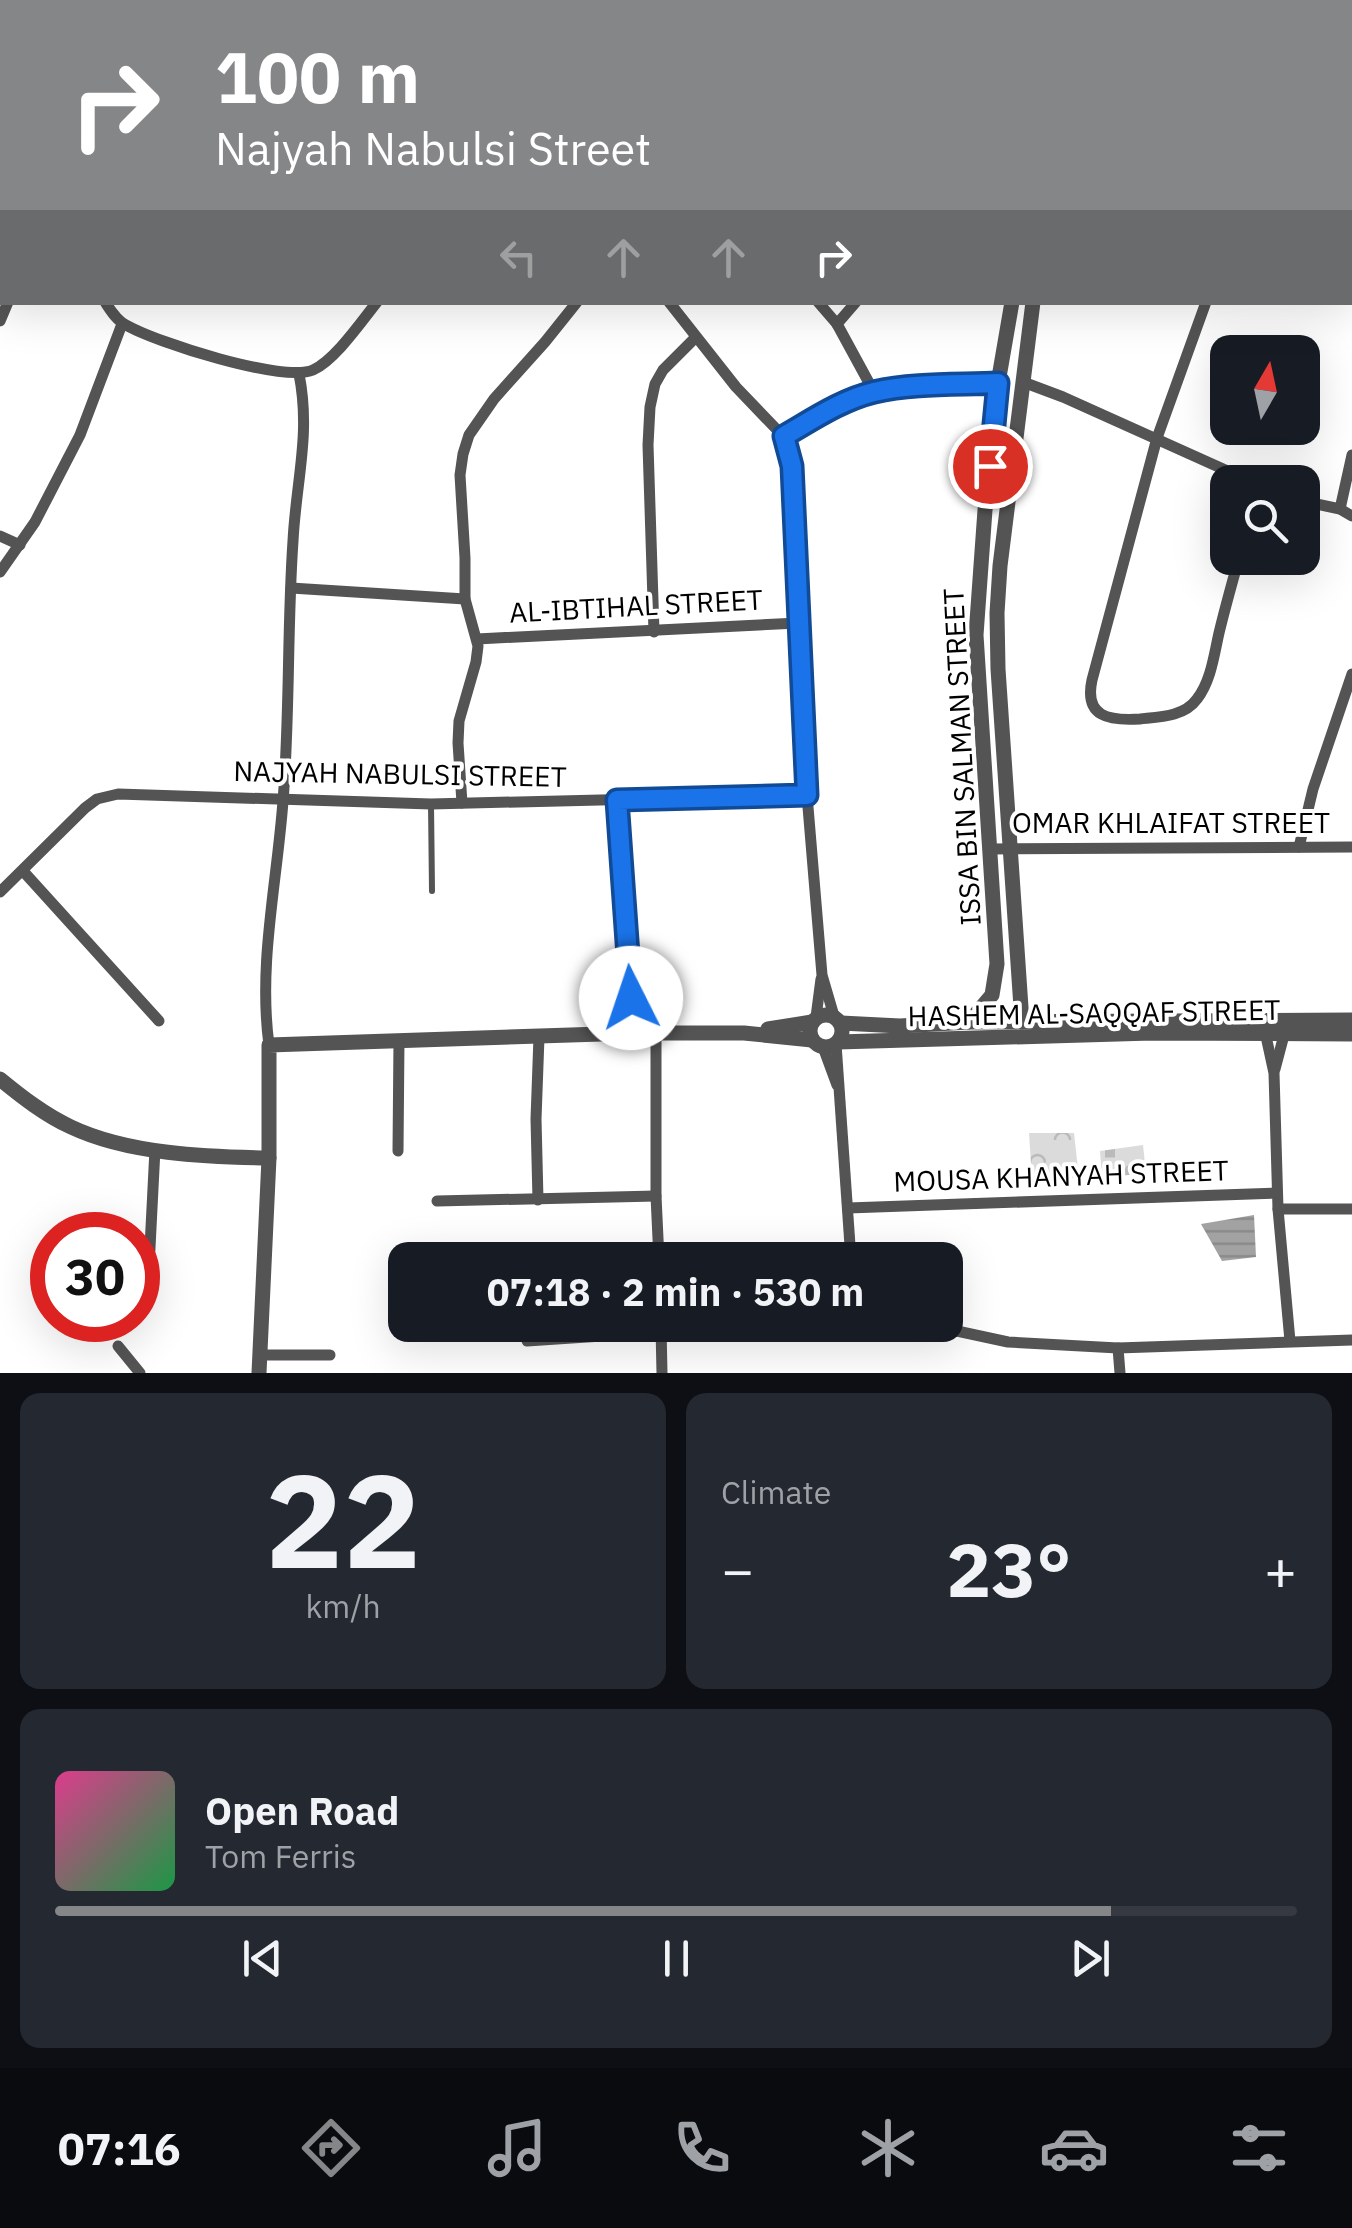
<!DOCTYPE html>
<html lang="en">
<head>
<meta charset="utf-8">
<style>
	:root { --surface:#171b24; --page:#242831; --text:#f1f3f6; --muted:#9ea1a6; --line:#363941; --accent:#858687 }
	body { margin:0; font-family:"IBM Plex Sans",sans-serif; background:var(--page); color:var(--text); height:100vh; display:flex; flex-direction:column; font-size:38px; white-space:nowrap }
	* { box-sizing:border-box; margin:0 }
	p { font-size:32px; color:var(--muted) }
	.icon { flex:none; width:55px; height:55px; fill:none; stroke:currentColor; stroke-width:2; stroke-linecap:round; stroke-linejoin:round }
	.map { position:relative; height:1373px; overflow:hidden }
	.panel { display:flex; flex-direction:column; gap:20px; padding:20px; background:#0d0f14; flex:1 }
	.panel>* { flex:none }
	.banner { position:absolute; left:0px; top:0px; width:1352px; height:305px; box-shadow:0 10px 40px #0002; background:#858687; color:#fff; overflow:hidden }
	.needle { width:65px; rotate:9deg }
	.tools { position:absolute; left:1210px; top:335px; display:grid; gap:20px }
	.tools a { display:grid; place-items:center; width:110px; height:110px; border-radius:20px; background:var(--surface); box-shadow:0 10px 40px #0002; font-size:50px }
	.speed { position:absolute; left:30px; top:1212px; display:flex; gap:20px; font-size:50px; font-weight:700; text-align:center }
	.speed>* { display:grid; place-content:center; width:130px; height:130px; border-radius:50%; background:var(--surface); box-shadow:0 10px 40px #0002; line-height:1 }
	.speed .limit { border:15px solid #d22; background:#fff; color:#111 }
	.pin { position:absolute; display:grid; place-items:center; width:85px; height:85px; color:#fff; margin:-42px; border:5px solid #fff; border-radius:50%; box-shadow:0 2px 10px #0007 }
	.me { position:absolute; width:110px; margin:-55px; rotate:356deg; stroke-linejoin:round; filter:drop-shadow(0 0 8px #0008) }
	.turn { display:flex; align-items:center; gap:35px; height:210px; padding:0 50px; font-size:45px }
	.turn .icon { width:130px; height:130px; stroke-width:2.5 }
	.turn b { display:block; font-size:70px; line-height:85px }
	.lanes { display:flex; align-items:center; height:95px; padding:0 50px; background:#0003; justify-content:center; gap:50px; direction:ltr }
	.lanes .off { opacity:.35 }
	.big { font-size:75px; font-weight:800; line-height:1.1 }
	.panel .card { flex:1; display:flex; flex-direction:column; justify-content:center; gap:15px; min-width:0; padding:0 35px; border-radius:20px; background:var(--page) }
	.panel .dial { align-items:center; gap:0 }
	.dial b { font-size:130px; line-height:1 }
	.song { display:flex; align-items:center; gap:30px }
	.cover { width:120px; height:120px; border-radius:15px; background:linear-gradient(135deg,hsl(330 70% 55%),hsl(140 70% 35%)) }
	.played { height:10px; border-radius:5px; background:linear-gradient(90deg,var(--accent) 85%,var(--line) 85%) }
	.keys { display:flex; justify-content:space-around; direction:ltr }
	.heat { display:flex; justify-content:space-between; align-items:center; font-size:55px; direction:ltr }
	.panel .tiles { flex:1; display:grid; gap:20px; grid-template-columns:1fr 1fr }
	.card:last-child { grid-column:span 2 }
	.trip { position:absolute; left:388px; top:1242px; width:575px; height:100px; border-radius:20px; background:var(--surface); box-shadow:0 10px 40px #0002; font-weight:800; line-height:100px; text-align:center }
	.tab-bar { display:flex; height:160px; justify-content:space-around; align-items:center; background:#090b0e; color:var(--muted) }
	.tab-bar .icon { width:70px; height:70px }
	.tab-bar .selected { color:var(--accent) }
	.tab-bar b { font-size:45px; color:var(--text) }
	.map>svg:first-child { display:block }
	.cemetery { fill:url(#cemetery-stones) }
	.park { fill:url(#park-crowns) }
	.water { fill:url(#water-rules) }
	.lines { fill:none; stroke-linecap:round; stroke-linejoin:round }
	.service { stroke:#545454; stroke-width:6 }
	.minor { stroke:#545454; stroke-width:11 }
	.tertiary { stroke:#545454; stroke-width:15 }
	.secondary { stroke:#212121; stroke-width:18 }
	.motorway { stroke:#000; stroke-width:20 }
	.route-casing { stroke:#114b97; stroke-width:25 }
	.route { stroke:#1a73e8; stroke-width:18 }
	.labels { text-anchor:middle; stroke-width:8; stroke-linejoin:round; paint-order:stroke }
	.street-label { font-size:28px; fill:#000; stroke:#fff }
</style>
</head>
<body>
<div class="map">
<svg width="1352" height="1373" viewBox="0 0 1352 1373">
	<defs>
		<pattern id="cemetery-stones" width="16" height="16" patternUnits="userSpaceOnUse" patternTransform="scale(2.5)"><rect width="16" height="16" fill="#dbdbdb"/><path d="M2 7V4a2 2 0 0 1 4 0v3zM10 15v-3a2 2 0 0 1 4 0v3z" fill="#bababa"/></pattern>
		<pattern id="park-crowns" width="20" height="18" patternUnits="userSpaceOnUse" patternTransform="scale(2.5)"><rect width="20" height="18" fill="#dbdbdb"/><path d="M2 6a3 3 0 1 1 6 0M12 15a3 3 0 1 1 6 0" fill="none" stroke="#bababa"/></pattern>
		<pattern id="water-rules" width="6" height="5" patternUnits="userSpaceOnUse" patternTransform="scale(2.5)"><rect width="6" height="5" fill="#a2a2a2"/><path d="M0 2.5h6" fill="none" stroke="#8a8a8a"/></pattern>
	</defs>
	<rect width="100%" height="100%" fill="#fff"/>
	<!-- cemetery -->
	<path class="cemetery" d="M1143,1145l3,28 -44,5 -2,-27z"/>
	<!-- park -->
	<path class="park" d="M1029,1133h45l5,45 -47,1z"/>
	<!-- water -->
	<path class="water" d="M1254,1215l2,42 -34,4 -21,-37z"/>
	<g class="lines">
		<!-- service -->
		<g class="service">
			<path d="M23,0v2"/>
			<path d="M0,3l3,-3"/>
			<path d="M431,804l1,87"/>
		</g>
		<!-- minor -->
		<g class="minor">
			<path d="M167,2l2,-2"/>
			<path d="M384,2l2,-2"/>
			<path d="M926,2v-2"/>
			<path d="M1350,131l2,1"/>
			<path d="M0,153l2,-2"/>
			<path d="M105,302c6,9 12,19 21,23 29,17 157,58 187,45 22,-10 48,-48 64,-68"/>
			<path d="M669,302l67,85 47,49 9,29 15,330 15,180 12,41"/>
			<path d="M818,302l19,22 37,68"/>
			<path d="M1206,302l-49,136 -65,242c-8,37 17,41 48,39 19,-2 44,-2 57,-20 14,-18 17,-44 22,-66 6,-25 13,-50 20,-75"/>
			<path d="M0,321l8,-19"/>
			<path d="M837,324l19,-22"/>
			<path d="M1023,382l40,15 189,85"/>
			<path d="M783,436c29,-16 58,-36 91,-44 40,-9 84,-7 124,-9"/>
			<path d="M1302,501l38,8 12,7"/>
			<path d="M1340,509l12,-54"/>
			<path d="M0,536l20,9"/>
			<path d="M0,572l35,-50 45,-87 42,-111"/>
			<path d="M291,588l174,11"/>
			<path d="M654,632l-6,-187 2,-38 5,-23 8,-14 32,-32"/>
			<path d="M477,639l321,-16"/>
			<path d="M617,800l16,233"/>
			<path d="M462,803l-4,-60 1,-22 17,-59 2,-16 -13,-47v-41l-5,-83 3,-21 6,-19 25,-36 51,-57 32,-40"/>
			<path d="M1299,847l14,-58 39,-115"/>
			<path d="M991,849l361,-2"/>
			<path d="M23,871l136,150"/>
			<path d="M0,892l85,-84 12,-9 21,-5 313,10 376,-9"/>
			<path d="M816,1017l5,-38"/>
			<path d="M1264,1027l10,46 4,136 12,132"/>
			<path d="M656,1033v163l3,64"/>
			<path d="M836,1044l15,216"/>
			<path d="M269,1045c-11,-81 8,-162 14,-244 7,-86 4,-173 10,-260 3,-60 18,-107 6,-167"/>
			<path d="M823,1047l14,38"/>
			<path d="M1275,1069l9,-34 -2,-6"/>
			<path d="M398,1151l1,-111"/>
			<path d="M538,1200l-2,-81 3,-82"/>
			<path d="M437,1201l219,-5"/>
			<path d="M848,1208l429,-15"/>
			<path d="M1278,1209h74"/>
			<path d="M148,1287l7,-138"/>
			<path d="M929,1325l79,17 110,6 234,-8"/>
			<path d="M661,1327l1,46"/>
			<path d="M527,1341l135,-9 150,-2 26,-5"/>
			<path d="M118,1346l22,27"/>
			<path d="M1118,1348l2,25"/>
			<path d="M261,1355h69"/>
		</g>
		<!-- tertiary -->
		<g class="tertiary">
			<path d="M1069,2v-2"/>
			<path d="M1100,2l2,-2"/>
			<circle cx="826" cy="1031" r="16"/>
			<path d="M969,1022l23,-27 5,-31 -21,-329 9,-125 13,-127 14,-81"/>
			<path d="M1022,1022l-24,-353 -1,-56 3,-47 33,-264"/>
			<path d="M841,1023l59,3 69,-4 383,-2"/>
			<path d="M768,1029l44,-7"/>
			<path d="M838,1042l314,-9 200,1"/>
			<path d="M0,1079c22,18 45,36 71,48 57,27 135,30 198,31"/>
			<path d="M259,1373l10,-215v-113l364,-12h111l68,7"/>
		</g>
		<!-- secondary -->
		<g class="secondary">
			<path d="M551,0l1,2"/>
			<path d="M565,0l4,2"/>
			<path d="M1326,0l14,2"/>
			<path d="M591,2l1,-2"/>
			<path d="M651,2l2,-2"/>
			<path d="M672,2l1,-2"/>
		</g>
		<!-- motorway -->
		<g class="motorway">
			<path d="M70,2l3,-2"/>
			<path d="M107,2l3,-2"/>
			<path d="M0,61l2,-2"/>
			<path d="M0,94l2,-2"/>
		</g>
	</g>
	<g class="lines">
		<defs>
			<path id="route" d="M631,998l-14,-198 190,-5 -15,-329 -8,-30c28,-16 57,-36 90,-44 40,-9 84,-7 124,-9l-8,83"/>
		</defs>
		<!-- route casing -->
		<use href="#route" class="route-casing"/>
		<!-- route -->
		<use href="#route" class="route"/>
	</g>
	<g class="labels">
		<!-- street labels -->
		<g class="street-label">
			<text transform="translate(636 606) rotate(-3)" y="10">AL-IBTIHAL STREET</text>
			<text transform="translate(962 757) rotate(-93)" y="10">ISSA BIN SALMAN STREET</text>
			<text transform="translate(400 774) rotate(1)" y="10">NAJYAH NABULSI STREET</text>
			<text x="1171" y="833">OMAR KHLAIFAT STREET</text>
			<text transform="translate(1094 1013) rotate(-1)" y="10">HASHEM AL-SAQQAF STREET</text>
			<text transform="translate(1061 1176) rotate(-2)" y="10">MOUSA KHANYAH STREET</text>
		</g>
	</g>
</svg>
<div class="tools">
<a><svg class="needle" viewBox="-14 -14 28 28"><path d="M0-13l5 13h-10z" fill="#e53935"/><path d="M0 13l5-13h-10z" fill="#9ea1a6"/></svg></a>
<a><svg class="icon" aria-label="search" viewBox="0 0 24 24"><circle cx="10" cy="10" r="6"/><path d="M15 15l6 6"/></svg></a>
</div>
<div class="speed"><div class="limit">30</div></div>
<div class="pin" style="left:990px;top:466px;background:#d93025"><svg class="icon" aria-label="arrive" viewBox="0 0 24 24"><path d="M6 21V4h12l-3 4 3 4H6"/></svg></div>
<svg class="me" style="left:631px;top:998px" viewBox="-20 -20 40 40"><circle r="19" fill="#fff"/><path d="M0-13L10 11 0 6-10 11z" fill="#1a73e8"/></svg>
<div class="trip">07:18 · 2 min · 530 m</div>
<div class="banner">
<div class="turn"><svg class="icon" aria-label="right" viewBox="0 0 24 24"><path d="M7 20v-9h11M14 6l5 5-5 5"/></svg><div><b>100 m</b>Najyah Nabulsi Street</div></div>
<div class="lanes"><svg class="icon off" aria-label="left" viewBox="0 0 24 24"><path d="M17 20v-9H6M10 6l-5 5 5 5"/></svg><svg class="icon off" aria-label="ahead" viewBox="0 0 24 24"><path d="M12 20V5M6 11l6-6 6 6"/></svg><svg class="icon off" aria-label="ahead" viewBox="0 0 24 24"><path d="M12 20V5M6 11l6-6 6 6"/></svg><svg class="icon" aria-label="right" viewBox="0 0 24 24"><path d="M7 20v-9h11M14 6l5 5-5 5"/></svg></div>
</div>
</div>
<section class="panel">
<div class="tiles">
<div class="card dial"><b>22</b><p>km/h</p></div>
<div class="card"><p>Climate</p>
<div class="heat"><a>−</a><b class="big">23°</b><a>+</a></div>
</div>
<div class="card">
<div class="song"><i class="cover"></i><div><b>Open Road</b><p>Tom Ferris</p></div></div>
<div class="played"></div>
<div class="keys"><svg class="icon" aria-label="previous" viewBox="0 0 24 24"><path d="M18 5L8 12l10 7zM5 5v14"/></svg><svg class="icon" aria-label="pause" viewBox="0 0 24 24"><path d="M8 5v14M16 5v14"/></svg><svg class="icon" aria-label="next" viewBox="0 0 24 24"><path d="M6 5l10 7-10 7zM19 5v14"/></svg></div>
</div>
</div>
</section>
<nav class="tab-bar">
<b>07:16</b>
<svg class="icon selected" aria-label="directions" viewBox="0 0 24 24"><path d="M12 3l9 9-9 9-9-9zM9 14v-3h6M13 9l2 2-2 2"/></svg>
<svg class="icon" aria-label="music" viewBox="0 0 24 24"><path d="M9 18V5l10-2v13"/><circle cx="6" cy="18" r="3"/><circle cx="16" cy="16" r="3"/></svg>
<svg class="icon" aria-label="phone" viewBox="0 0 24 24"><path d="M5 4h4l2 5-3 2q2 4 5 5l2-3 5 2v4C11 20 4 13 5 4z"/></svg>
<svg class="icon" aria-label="climate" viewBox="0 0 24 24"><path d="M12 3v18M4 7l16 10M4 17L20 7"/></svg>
<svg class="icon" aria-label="car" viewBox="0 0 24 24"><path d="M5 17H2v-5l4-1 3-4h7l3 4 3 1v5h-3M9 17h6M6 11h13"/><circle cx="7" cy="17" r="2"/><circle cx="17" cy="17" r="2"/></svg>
<svg class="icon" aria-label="filters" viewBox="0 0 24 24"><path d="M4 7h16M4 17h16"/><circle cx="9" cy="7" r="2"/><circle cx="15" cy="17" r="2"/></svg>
</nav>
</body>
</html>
